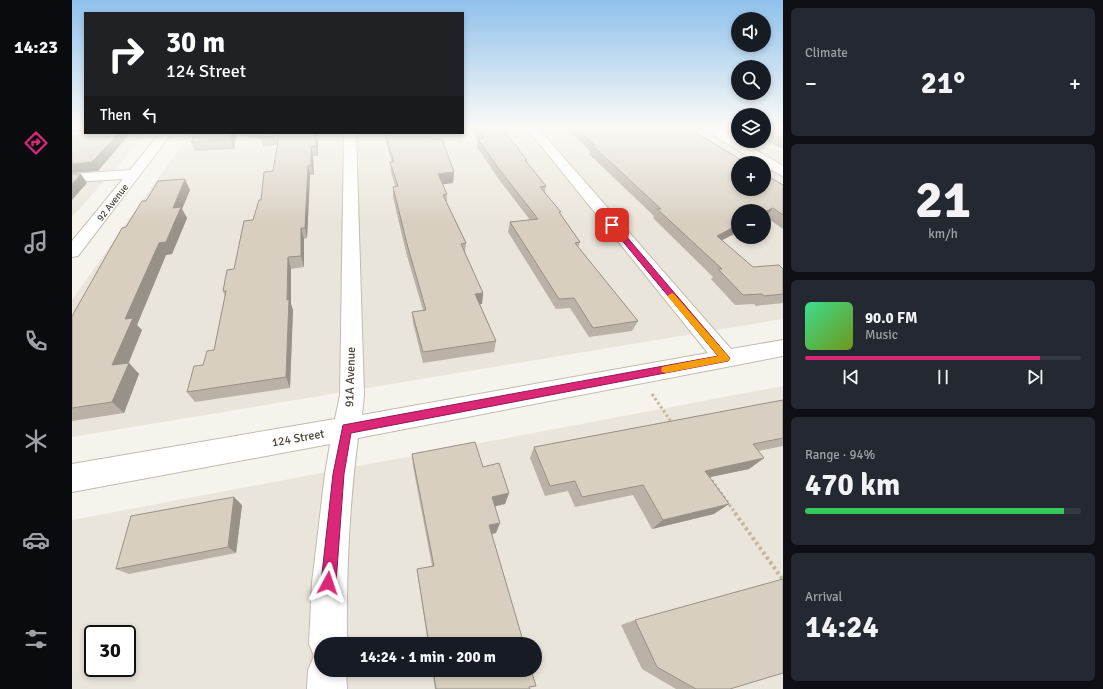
<!DOCTYPE html>
<html lang="en">
<head>
<meta charset="utf-8">
<style>
	:root { --surface:#171b24; --page:#242831; --text:#f1f3f6; --muted:#9ea1a6; --line:#363941; --accent:#db2777 }
	body { margin:0; font-family:Signika,sans-serif; background:var(--page); color:var(--text); height:100vh; display:flex; flex-direction:column; font-size:15px; white-space:nowrap }
	* { box-sizing:border-box; margin:0 }
	p { font-size:13px; color:var(--muted) }
	.icon { flex:none; width:22px; height:22px; fill:none; stroke:currentColor; stroke-width:2; stroke-linecap:round; stroke-linejoin:round }
	.map { position:relative; flex:1; overflow:hidden }
	.details { display:flex; flex-direction:column; gap:8px; padding:8px; background:#0d0f14; width:320px }
	.details>* { flex:none }
	.top-card { position:absolute; left:12px; top:12px; width:380px; height:122px; border-radius:0px; box-shadow:0 2px 6px #0003; background:#202124; color:#fff; overflow:hidden }
	.controls { position:absolute; left:659px; top:12px; display:grid; gap:8px }
	.controls a { display:grid; place-items:center; width:40px; height:40px; border-radius:50%; background:var(--surface); box-shadow:0 2px 6px #0003; font-size:20px }
	.speed { position:absolute; left:12px; top:625px; display:flex; gap:8px; font-size:20px; font-weight:700; text-align:center }
	.speed>* { display:grid; place-content:center; width:52px; height:52px; border-radius:50%; background:var(--surface); box-shadow:0 2px 6px #0003; line-height:1 }
	.speed .limit { border:2px solid #111; border-radius:6px; background:#fff; color:#111 }
	.pin { position:absolute; display:grid; place-items:center; width:34px; height:34px; color:#fff; margin:-17px; border-radius:8px; box-shadow:0 2px 6px #0006 }
	.me { position:absolute; width:44px; margin:-22px; rotate:5deg; stroke-linejoin:round; filter:drop-shadow(0 0 3px #0008) }
	.turn { display:flex; align-items:center; gap:14px; height:84px; padding:0 16px; font-size:18px }
	.turn .icon { width:52px; height:52px; stroke-width:2.5 }
	.turn b { display:block; font-size:28px; line-height:34px }
	.then { display:flex; align-items:center; height:38px; padding:0 16px; background:#0003; gap:8px; font-size:15px }
	.big { font-size:30px; font-weight:700; line-height:1.1 }
	.details .widget { flex:1; display:flex; flex-direction:column; justify-content:center; gap:6px; min-width:0; padding:0 14px; border-radius:6px; background:var(--page) }
	.details .dial { align-items:center; gap:0 }
	.dial b { font-size:52px; line-height:1 }
	.song { display:flex; align-items:center; gap:12px }
	.cover { width:48px; height:48px; border-radius:6px; background:linear-gradient(135deg,hsl(150 70% 55%),hsl(80 70% 35%)) }
	.played { height:4px; border-radius:2px; background:linear-gradient(90deg,var(--accent) 85%,var(--line) 85%) }
	.keys { display:flex; justify-content:space-around; direction:ltr }
	.heat { display:flex; justify-content:space-between; align-items:center; font-size:22px; direction:ltr }
	.charge { height:6px; border-radius:3px; background:linear-gradient(90deg,#34c759 94%,var(--line) 0) }
	.trip { position:absolute; left:242px; top:637px; width:228px; height:40px; border-radius:20px; background:var(--surface); box-shadow:0 2px 6px #0003; font-weight:700; line-height:40px; text-align:center }
	main { display:flex; flex:1; min-height:0 }
	.tab-bar { display:flex; flex-direction:column; width:72px; justify-content:space-around; align-items:center; background:#090b0e; color:var(--muted) }
	.tab-bar .icon { width:28px; height:28px }
	.tab-bar .current { color:var(--accent) }
	.tab-bar b { font-size:18px; color:var(--text) }
	.map>svg:first-child { display:block }
	.residential { fill:#eae5da; fill-rule:evenodd }
	.lines { fill:none; stroke-linecap:round; stroke-linejoin:round }
	.minor-casing { stroke:#c2bbae; stroke-width:2 }
	.path-far1 { stroke:#c4b79f; stroke-width:3; stroke-dasharray:2.5 2.5; stroke-linecap:butt }
	.path { stroke:#c4b79f; stroke-width:4; stroke-dasharray:3 3; stroke-linecap:butt }
	.minor { fill:#fff; fill-rule:evenodd }
	.wall { fill:#bab2a6 }
	.shaded-wall { fill:#979187 }
	.building { fill:#d8cfc1; stroke:#979187 }
	.route { fill:#db2777; stroke:#8e194d }
	.slow { fill:#f59e0b }
	.labels { text-anchor:middle; stroke-width:3; stroke-linejoin:round; paint-order:stroke }
	.far-street-label { font-size:10px; fill:#4b4439; stroke:#fff }
	.street-label { font-size:12px; fill:#4b4439; stroke:#fff }
</style>
</head>
<body>
<main>
<nav class="tab-bar">
<b>14:23</b>
<svg class="icon current" aria-label="directions" viewBox="0 0 24 24"><path d="M12 3l9 9-9 9-9-9zM9 14v-3h6M13 9l2 2-2 2"/></svg>
<svg class="icon" aria-label="music" viewBox="0 0 24 24"><path d="M9 18V5l10-2v13"/><circle cx="6" cy="18" r="3"/><circle cx="16" cy="16" r="3"/></svg>
<svg class="icon" aria-label="phone" viewBox="0 0 24 24"><path d="M5 4h4l2 5-3 2q2 4 5 5l2-3 5 2v4C11 20 4 13 5 4z"/></svg>
<svg class="icon" aria-label="climate" viewBox="0 0 24 24"><path d="M12 3v18M4 7l16 10M4 17L20 7"/></svg>
<svg class="icon" aria-label="car" viewBox="0 0 24 24"><path d="M5 17H2v-5l4-1 3-4h7l3 4 3 1v5h-3M9 17h6M6 11h13"/><circle cx="7" cy="17" r="2"/><circle cx="17" cy="17" r="2"/></svg>
<svg class="icon" aria-label="filters" viewBox="0 0 24 24"><path d="M4 7h16M4 17h16"/><circle cx="9" cy="7" r="2"/><circle cx="15" cy="17" r="2"/></svg>
</nav>
<div class="map">
<svg width="711" height="689" viewBox="0 0 711 689">
	<rect width="100%" height="100%" fill="#f6f3ec"/>
	<!-- residential -->
	<g class="residential">
		<path d="M0,127h13v6h62l-75,84z"/>
		<path d="M391,127h275v14h26v-14h19v192l-711,118v-137l118,-167h273zM666,163h26v26h-26zM666,211h26v26h-26z"/>
		<path d="M711,386v303h-711v-169zM21,634h34v34h-34zM249,644h214v26h-214z"/>
	</g>
	<g class="lines">
		<defs>
			<g id="minor">
				<path d="M454,127h11l194,222 52,-9v16l-425,82c-9,69 -12,137 -11,206h-26v26h25l1,19h-40l1,-19 6,-14 -5,-12 3,-61 13,-109 5,-30 -258,48v-28l263,-45 5,-24 4,-262h12l8,262 -2,20 346,-62z"/>
				<path d="M631,127h13l67,39v10l-19,-10v-3h-5l-55,-34z"/>
				<path d="M88,133h12l-94,123 -6,1v-16l51,-62 -51,3v-8l58,-4z"/>
			</g>
		</defs>
		<!-- minor casing -->
		<use href="#minor" class="minor-casing"/>
		<!-- path-far1 -->
		<g class="path-far1">
			<path d="M580,394l20,29"/>
			<path d="M637,476l27,38"/>
		</g>
		<!-- path -->
		<path class="path" d="M663,513l48,67"/>
		<!-- minor -->
		<use href="#minor" class="minor"/>
	</g>
	<!-- wall -->
	<g class="wall">
		<path d="M397,127h36l1,1 -1,5 14,16v1l8,10v3l19,23 -1,6 35,50 -2,5 60,74 -6,10 -43,6 -19,-29 -14,1 -48,-77 2,-10 20,-2 -32,-42 -21,-31 1,-8z"/>
		<path d="M493,127h122l96,58v44l-17,-12 -28,-6v21l-17,8 32,27 30,2v34l-27,3 -2,-2 -19,1 -24,-26 2,-2 -60,-59 1,-2 -65,-62 1,-3z"/>
		<path d="M692,127h19v22l-19,-9z"/>
		<path d="M124,133h122v23h-5l1,19h-4l-3,63 -3,1v28l-13,2v35l2,6 -3,78 -95,14 -8,-10 16,-27 11,-15 11,-54 -2,-5 11,-22 19,-49 8,-20 12,-29 4,-26 -14,1 -2,-7 -24,-5 -3,15 -39,2 -4,-9z"/>
		<path d="M313,133l46,6 23,33 -1,11 -11,1 5,10v9l19,40 -1,10 18,40 -1,11h-2l16,37 -2,11 -71,11 -10,-40 -1,-11 11,-2 -16,-54 -14,-59v-10l2,-1 -4,-14 -1,-10h2l-6,-20z"/>
		<path d="M118,190l-8,19 5,9 -15,36 -6,1 -29,70 5,5 -13,33 10,11 -15,39 -52,8v-105l54,-89z"/>
		<path d="M711,400v46l-25,5 6,7 -15,11 -40,8 5,37 -62,15 -19,-34 -58,12 -7,-16 -23,5 -15,-38 4,-11z"/>
		<path d="M340,454l71,13 26,26 -4,11 -10,2 1,27 -4,1 32,110h-96l-10,-67 -1,-8 15,-3 -19,-100z"/>
		<path d="M170,505l-6,48 -107,21 -13,-5z"/>
		<path d="M563,620l95,69h-54l-34,-20 -21,-44z"/>
		<path d="M360,670h99l-2,17 1,2h-95z"/>
	</g>
	<!-- shaded-wall -->
	<g class="shaded-wall">
		<path d="M0,127h11l2,3 -13,2z"/>
		<path d="M47,133h8l1,3 -30,35 -26,2v-9z"/>
		<path d="M160,133h5v1l-3,15 -4,-10z"/>
		<path d="M244,133h2v23l-2,-10z"/>
		<path d="M239,146l2,10 1,19 -3,-10z"/>
		<path d="M236,166l2,9 -3,63 -2,-10z"/>
		<path d="M382,172l-1,11 -15,2v-11z"/>
		<path d="M9,174l6,9 -15,17v-16z"/>
		<path d="M113,179l5,11 -8,19 5,9 -15,36 -6,1 -29,70 5,5 -16,38 3,-5 10,11 -15,39 -12,-11v-37l13,-46 34,-76 14,-35z"/>
		<path d="M701,208l-7,9 -2,1v-6z"/>
		<path d="M666,225v7l-27,14 6,-10z"/>
		<path d="M229,228l3,11v28l-3,-11z"/>
		<path d="M216,257l3,12v35l2,6 -3,78 -4,-11z"/>
		<path d="M411,293l-1,11 -8,1 1,-11z"/>
		<path d="M692,458l-15,11 -57,12 13,-10z"/>
		<path d="M437,493l-4,11 -17,4 4,-11z"/>
		<path d="M162,497l8,8 -6,48 -8,-6z"/>
		<path d="M657,504l-15,10 -62,15 11,-9z"/>
		<path d="M428,523l-4,10 -10,2 3,-10z"/>
	</g>
	<!-- building -->
	<g class="building">
		<path d="M404,127h29l1,1h-5l18,21h-1l9,11h-2l21,26 -6,1 21,25h-2l21,30 -5,1 63,78 -45,7 -19,-30 -15,1 -49,-77 28,-3 -39,-50 -21,-30 6,-1z"/>
		<path d="M503,127h112l59,36h-8v26h26v-15l19,11v30l-10,-7 -9,4v-1h-26v14l-21,11 36,31 26,-2 4,4v25l-19,2 -2,-2 -19,1 -25,-26h4l-65,-60h4l-69,-64h3z"/>
		<path d="M692,127h19v12l-19,-9z"/>
		<path d="M13,131v2h34l-27,29 -20,2v-32z"/>
		<path d="M124,133h36l-2,6 -39,3z"/>
		<path d="M189,133h55v13h-5v19l-3,1 -3,62h-4v28l-13,1 -1,43 2,-1 -3,78 -99,15 7,-26 9,-1 4,-14 7,-1 12,-59h-3l4,-21 7,-1 10,-48 9,-1 6,-20h2l3,-28 9,-1 6,-35 -19,1z"/>
		<path d="M313,133h43l3,6h11l12,33 -16,2 9,20 -4,1 23,48 -5,1 22,49 -8,1 21,47 -73,11 -11,-40 14,-2 -19,-66 -14,-57 5,-1 -8,-24h4z"/>
		<path d="M0,174h9l-9,10z"/>
		<path d="M113,179l-12,29 8,-1 -15,35 -7,1 -34,76 8,-1 -21,47 17,-2 -17,39 -40,6v-92l50,-88 4,-1 16,-26h4l12,-20z"/>
		<path d="M711,400v38l-30,6 11,14 -59,13 24,33 -66,16 -20,-35 -61,12 -7,-16 -25,5 -16,-39z"/>
		<path d="M403,442l8,25 16,-4 10,30 -17,4 8,26 -11,2 35,119h-95l-12,-75 17,-3 -22,-112z"/>
		<path d="M162,497l-6,50 -112,22 15,-53z"/>
		<path d="M711,579v94l-53,16h-34l-39,-22 -22,-47z"/>
		<path d="M361,670h98l5,16 -7,1 1,2h-94z"/>
	</g>
	<!-- sky -->
	<linearGradient id="sky" x2="0" y2="1"><stop stop-color="#8fc1ec"/><stop offset="0.57" stop-color="#fbfaf6"/><stop offset="1" stop-color="#fbfaf6" stop-opacity="0"/></linearGradient>
	<rect width="711" height="223" fill="url(#sky)"/>
	<!-- route -->
	<path class="route" d="M538,223h5l113,133 2,2 -2,3 -377,72 -7,41 -8,109 -3,5 -5,2 -4,-2 -3,-5 12,-109 10,-49 375,-69 -108,-130z"/>
	<!-- slow -->
	<path class="slow" d="M600,293l2,1 54,62 2,2 -2,3 -62,12 -4,-1 -1,-2 1,-3 4,-1 52,-10 -49,-58 -2,-2z"/>
	<g class="labels">
		<!-- far-street labels -->
		<g class="far-street-label">
			<text transform="translate(40 202) rotate(-52)" y="4">92 Avenue</text>
		</g>
		<!-- street labels -->
		<g class="street-label">
			<text transform="translate(278 377) rotate(-88)" y="4">91A Avenue</text>
			<text transform="translate(226 438) rotate(-10)" y="4">124 Street</text>
		</g>
	</g>
</svg>
<div class="controls">
<a><svg class="icon" aria-label="sound" viewBox="0 0 24 24"><path d="M4 9h4l5-4v14l-5-4H4zM17 9q2 3 0 6"/></svg></a>
<a><svg class="icon" aria-label="search" viewBox="0 0 24 24"><circle cx="10" cy="10" r="6"/><path d="M15 15l6 6"/></svg></a>
<a><svg class="icon" aria-label="layers" viewBox="0 0 24 24"><path d="M12 4l9 5-9 5-9-5zM3 14l9 5 9-5"/></svg></a>
<a>+</a>
<a>−</a>
</div>
<div class="speed"><div class="limit">30</div></div>
<div class="pin" style="left:540px;top:225px;background:#d93025"><svg class="icon" aria-label="arrive" viewBox="0 0 24 24"><path d="M6 21V4h12l-3 4 3 4H6"/></svg></div>
<svg class="me" style="left:256px;top:583px" viewBox="-20 -20 40 40"><path d="M0-17L14 15 0 8-14 15z" fill="#db2777" stroke="#fff" stroke-width="4"/></svg>
<div class="trip">14:24 · 1 min · 200 m</div>
<div class="top-card">
<div class="turn"><svg class="icon" aria-label="right" viewBox="0 0 24 24"><path d="M7 20v-9h11M14 6l5 5-5 5"/></svg><div><b>30 m</b>124 Street</div></div>
<div class="then">Then<svg class="icon" aria-label="left" viewBox="0 0 24 24"><path d="M17 20v-9H6M10 6l-5 5 5 5"/></svg></div>
</div>
</div>
<section class="details">
<div class="widget"><p>Climate</p>
<div class="heat"><a>−</a><b class="big">21°</b><a>+</a></div>
</div>
<div class="widget dial"><b>21</b><p>km/h</p></div>
<div class="widget">
<div class="song"><i class="cover"></i><div><b>90.0 FM</b><p>Music</p></div></div>
<div class="played"></div>
<div class="keys"><svg class="icon" aria-label="previous" viewBox="0 0 24 24"><path d="M18 5L8 12l10 7zM5 5v14"/></svg><svg class="icon" aria-label="pause" viewBox="0 0 24 24"><path d="M8 5v14M16 5v14"/></svg><svg class="icon" aria-label="next" viewBox="0 0 24 24"><path d="M6 5l10 7-10 7zM19 5v14"/></svg></div>
</div>
<div class="widget"><p>Range · 94%</p><b class="big">470 km</b><div class="charge"></div></div>
<div class="widget"><p>Arrival</p><b class="big">14:24</b></div>
</section>
</main>
</body>
</html>
